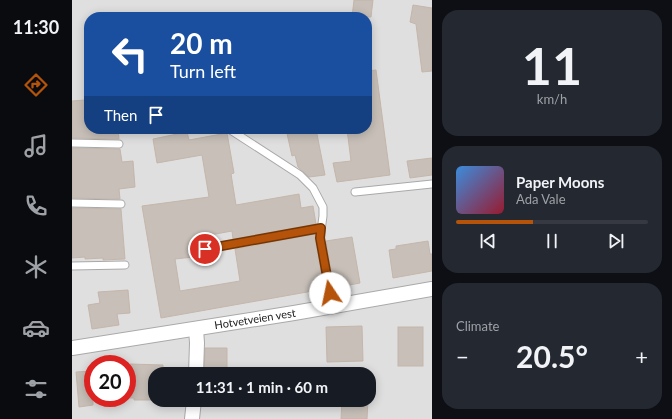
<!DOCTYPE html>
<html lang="en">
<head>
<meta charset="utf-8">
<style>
	:root { --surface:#171b24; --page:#242831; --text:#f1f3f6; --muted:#9ea1a6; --line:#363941; --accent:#b45309 }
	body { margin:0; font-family:Lato,sans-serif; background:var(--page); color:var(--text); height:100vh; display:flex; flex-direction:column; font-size:15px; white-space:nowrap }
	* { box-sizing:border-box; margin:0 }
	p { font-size:13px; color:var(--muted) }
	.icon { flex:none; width:22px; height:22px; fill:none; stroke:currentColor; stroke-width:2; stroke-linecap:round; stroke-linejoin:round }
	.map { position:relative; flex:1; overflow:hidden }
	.side { display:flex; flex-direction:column; gap:10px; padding:10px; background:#0d0f14; width:240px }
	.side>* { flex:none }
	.top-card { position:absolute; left:12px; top:12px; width:288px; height:122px; border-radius:16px; box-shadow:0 2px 10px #0003; background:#1a4fa0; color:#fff; overflow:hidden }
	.speed { position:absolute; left:12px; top:355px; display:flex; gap:8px; font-size:20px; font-weight:700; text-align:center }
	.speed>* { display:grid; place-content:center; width:52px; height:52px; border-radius:50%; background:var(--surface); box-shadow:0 2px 10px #0003; line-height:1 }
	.speed .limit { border:6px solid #d22; background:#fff; color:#111 }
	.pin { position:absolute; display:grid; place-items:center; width:34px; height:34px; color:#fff; margin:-17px; border:2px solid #fff; border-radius:50%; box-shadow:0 1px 4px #0007 }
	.me { position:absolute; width:44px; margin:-22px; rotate:349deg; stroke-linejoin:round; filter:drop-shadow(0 0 3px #0008) }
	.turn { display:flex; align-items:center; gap:14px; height:84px; padding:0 20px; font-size:18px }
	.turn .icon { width:52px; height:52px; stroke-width:2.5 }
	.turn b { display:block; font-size:28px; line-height:34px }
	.then { display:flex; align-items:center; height:38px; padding:0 20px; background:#0003; gap:8px; font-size:15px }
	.big { font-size:30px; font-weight:700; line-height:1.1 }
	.side .widget { flex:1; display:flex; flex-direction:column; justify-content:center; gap:6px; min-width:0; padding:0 14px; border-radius:16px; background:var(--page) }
	.side .dial { align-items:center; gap:0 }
	.dial b { font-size:52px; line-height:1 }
	.song { display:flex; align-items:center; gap:12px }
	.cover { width:48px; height:48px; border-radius:6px; background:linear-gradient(135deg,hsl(210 70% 55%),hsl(350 70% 35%)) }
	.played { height:4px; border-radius:2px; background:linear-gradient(90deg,var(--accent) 40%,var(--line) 40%) }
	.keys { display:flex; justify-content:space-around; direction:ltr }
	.heat { display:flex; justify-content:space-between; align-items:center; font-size:22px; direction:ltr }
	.trip { position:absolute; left:76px; top:367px; width:228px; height:40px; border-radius:16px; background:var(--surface); box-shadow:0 2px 10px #0003; font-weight:700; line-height:40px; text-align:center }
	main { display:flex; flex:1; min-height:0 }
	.tabs { display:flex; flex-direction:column; width:72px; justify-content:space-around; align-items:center; background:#090b0e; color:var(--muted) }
	.tabs .icon { width:28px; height:28px }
	.tabs .current { color:var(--accent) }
	.tabs b { font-size:18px; color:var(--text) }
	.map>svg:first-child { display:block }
	.residential { fill:#e0dfdf; fill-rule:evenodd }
	.building { fill:#c7bfb8; stroke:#c4b6ab }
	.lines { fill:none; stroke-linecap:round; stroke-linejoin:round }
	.service-casing { stroke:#a9a9a9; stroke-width:9 }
	.minor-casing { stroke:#a9a9a9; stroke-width:16 }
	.service { stroke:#fff; stroke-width:7 }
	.minor { stroke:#fff; stroke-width:14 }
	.route-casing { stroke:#753606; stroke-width:10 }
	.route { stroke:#b45309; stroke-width:7 }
	.labels { text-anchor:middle; stroke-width:3; stroke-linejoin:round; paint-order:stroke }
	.street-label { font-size:11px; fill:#222; stroke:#fff }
</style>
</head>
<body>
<main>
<nav class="tabs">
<b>11:30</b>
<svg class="icon current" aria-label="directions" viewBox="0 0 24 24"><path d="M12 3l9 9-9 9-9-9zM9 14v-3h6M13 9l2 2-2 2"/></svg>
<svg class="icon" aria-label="music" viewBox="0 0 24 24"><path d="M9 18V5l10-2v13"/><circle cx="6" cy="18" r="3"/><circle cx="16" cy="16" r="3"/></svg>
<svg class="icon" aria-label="phone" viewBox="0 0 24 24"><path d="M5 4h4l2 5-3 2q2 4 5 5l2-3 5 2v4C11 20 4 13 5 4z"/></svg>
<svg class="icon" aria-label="climate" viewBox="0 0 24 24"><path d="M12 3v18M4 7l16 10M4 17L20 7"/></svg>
<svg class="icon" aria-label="car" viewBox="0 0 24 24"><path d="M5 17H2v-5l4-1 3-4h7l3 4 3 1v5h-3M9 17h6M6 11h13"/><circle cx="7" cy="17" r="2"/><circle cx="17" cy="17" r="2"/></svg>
<svg class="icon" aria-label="filters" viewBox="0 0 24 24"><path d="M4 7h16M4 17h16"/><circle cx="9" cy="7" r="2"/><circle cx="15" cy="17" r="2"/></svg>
</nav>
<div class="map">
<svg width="360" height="419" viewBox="0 0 360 419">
	<rect width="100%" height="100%" fill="#f2efe9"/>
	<!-- residential -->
	<path class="residential" d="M0,0h360v419h-360zM17,17h278v112h-278zM21,364h34v34h-34zM83,374h214v26h-214z"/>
	<!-- building -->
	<g class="building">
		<path d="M282,0h19l-2,17h-19z"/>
		<path d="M341,5l19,3v63l-10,1 -6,-48 -6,-2z"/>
		<path d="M304,70l14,105 -53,7 -4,-19 18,-2 -4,-32h20v-58z"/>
		<path d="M13,100l1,3h3v26h29l1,10 -47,-1v-37z"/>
		<path d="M214,129h30l9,46 -16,2 -11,-10 -3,-12 -3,1z"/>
		<path d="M115,132l2,8 38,-7 7,40 -3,1 5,31 63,-11 2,14 12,-2 3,18 -83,15 -1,-8 -33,6 1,13 2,6 -27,3 5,32 60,-10 -5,-32 80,-15v5l9,50 -163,29 -19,-112 67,-9 -7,-42 -45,8 -4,-24z"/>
		<path d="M0,148l48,1 2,13 11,-1 2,26 -16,2 1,10 -48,-1z"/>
		<path d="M360,158v17l-22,3 -3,-17z"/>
		<path d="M0,208l49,1 4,50 -22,1v-2l-18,1v-2l-13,1z"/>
		<path d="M280,237l8,46 -26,5 -8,-47z"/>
		<path d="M356,241l2,13h2v17l-39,7 -4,-28 7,-1v-3z"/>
		<path d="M56,290l2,23 -13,1 2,11 -27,4 -4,-24 12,-2 -2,-11z"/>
		<path d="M290,326l1,35 -36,1 -1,-35z"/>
		<rect x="326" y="327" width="25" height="39"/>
		<path d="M133,348h22v24l-23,2z"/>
		<path d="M58,364l33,1v9h-8v26h-21v-2h-5z"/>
		<path d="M21,371v34l-14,2 -3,-35z"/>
		<path d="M270,400h26l-1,19h-26z"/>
	</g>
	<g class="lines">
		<defs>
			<g id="service">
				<path d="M157,129l71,46 13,13 10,19v9l-3,22 12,69"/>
				<path d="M0,143l47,1"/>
				<path d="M283,192l77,-8"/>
				<path d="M0,203l49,1"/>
				<path d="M133,249l116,-21"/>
				<path d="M0,266l53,-1"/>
			</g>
			<g id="minor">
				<path d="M0,348l222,-35 138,-24"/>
				<path d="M124,374l1,-31 -1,-14"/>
				<path d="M120,419l2,-19"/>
			</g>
		</defs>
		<!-- service casing -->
		<use href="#service" class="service-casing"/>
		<!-- minor casing -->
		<use href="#minor" class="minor-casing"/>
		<!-- service -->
		<use href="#service" class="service"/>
		<!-- minor -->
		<use href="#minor" class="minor"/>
	</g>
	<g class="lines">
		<defs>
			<path id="route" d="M133,249l116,-21 -1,10 10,55"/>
		</defs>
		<!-- route casing -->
		<use href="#route" class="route-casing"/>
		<!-- route -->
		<use href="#route" class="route"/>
	</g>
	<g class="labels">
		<!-- street labels -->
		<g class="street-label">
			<text transform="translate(183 319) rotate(-9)" y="4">Hotvetveien vest</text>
		</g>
	</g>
</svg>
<div class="speed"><div class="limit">20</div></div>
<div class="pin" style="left:133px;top:249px;background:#d93025"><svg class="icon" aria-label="arrive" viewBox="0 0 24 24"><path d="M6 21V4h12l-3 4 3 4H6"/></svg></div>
<svg class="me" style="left:258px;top:293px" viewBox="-20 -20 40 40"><circle r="19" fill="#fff"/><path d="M0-13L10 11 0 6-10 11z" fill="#b45309"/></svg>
<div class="trip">11:31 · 1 min · 60 m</div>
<div class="top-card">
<div class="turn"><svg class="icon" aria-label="left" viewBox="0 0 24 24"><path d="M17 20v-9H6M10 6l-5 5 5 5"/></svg><div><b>20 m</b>Turn left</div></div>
<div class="then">Then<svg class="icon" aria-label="arrive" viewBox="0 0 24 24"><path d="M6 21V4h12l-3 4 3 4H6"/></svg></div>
</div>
</div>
<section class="side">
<div class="widget dial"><b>11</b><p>km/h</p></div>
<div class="widget">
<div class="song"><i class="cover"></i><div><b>Paper Moons</b><p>Ada Vale</p></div></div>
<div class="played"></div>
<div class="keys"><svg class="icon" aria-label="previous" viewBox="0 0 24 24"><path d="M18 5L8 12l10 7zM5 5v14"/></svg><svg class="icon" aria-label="pause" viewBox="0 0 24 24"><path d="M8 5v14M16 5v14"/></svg><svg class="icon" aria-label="next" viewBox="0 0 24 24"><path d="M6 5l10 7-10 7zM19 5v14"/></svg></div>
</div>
<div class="widget"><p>Climate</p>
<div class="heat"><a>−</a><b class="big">20.5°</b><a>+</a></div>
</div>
</section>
</main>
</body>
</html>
